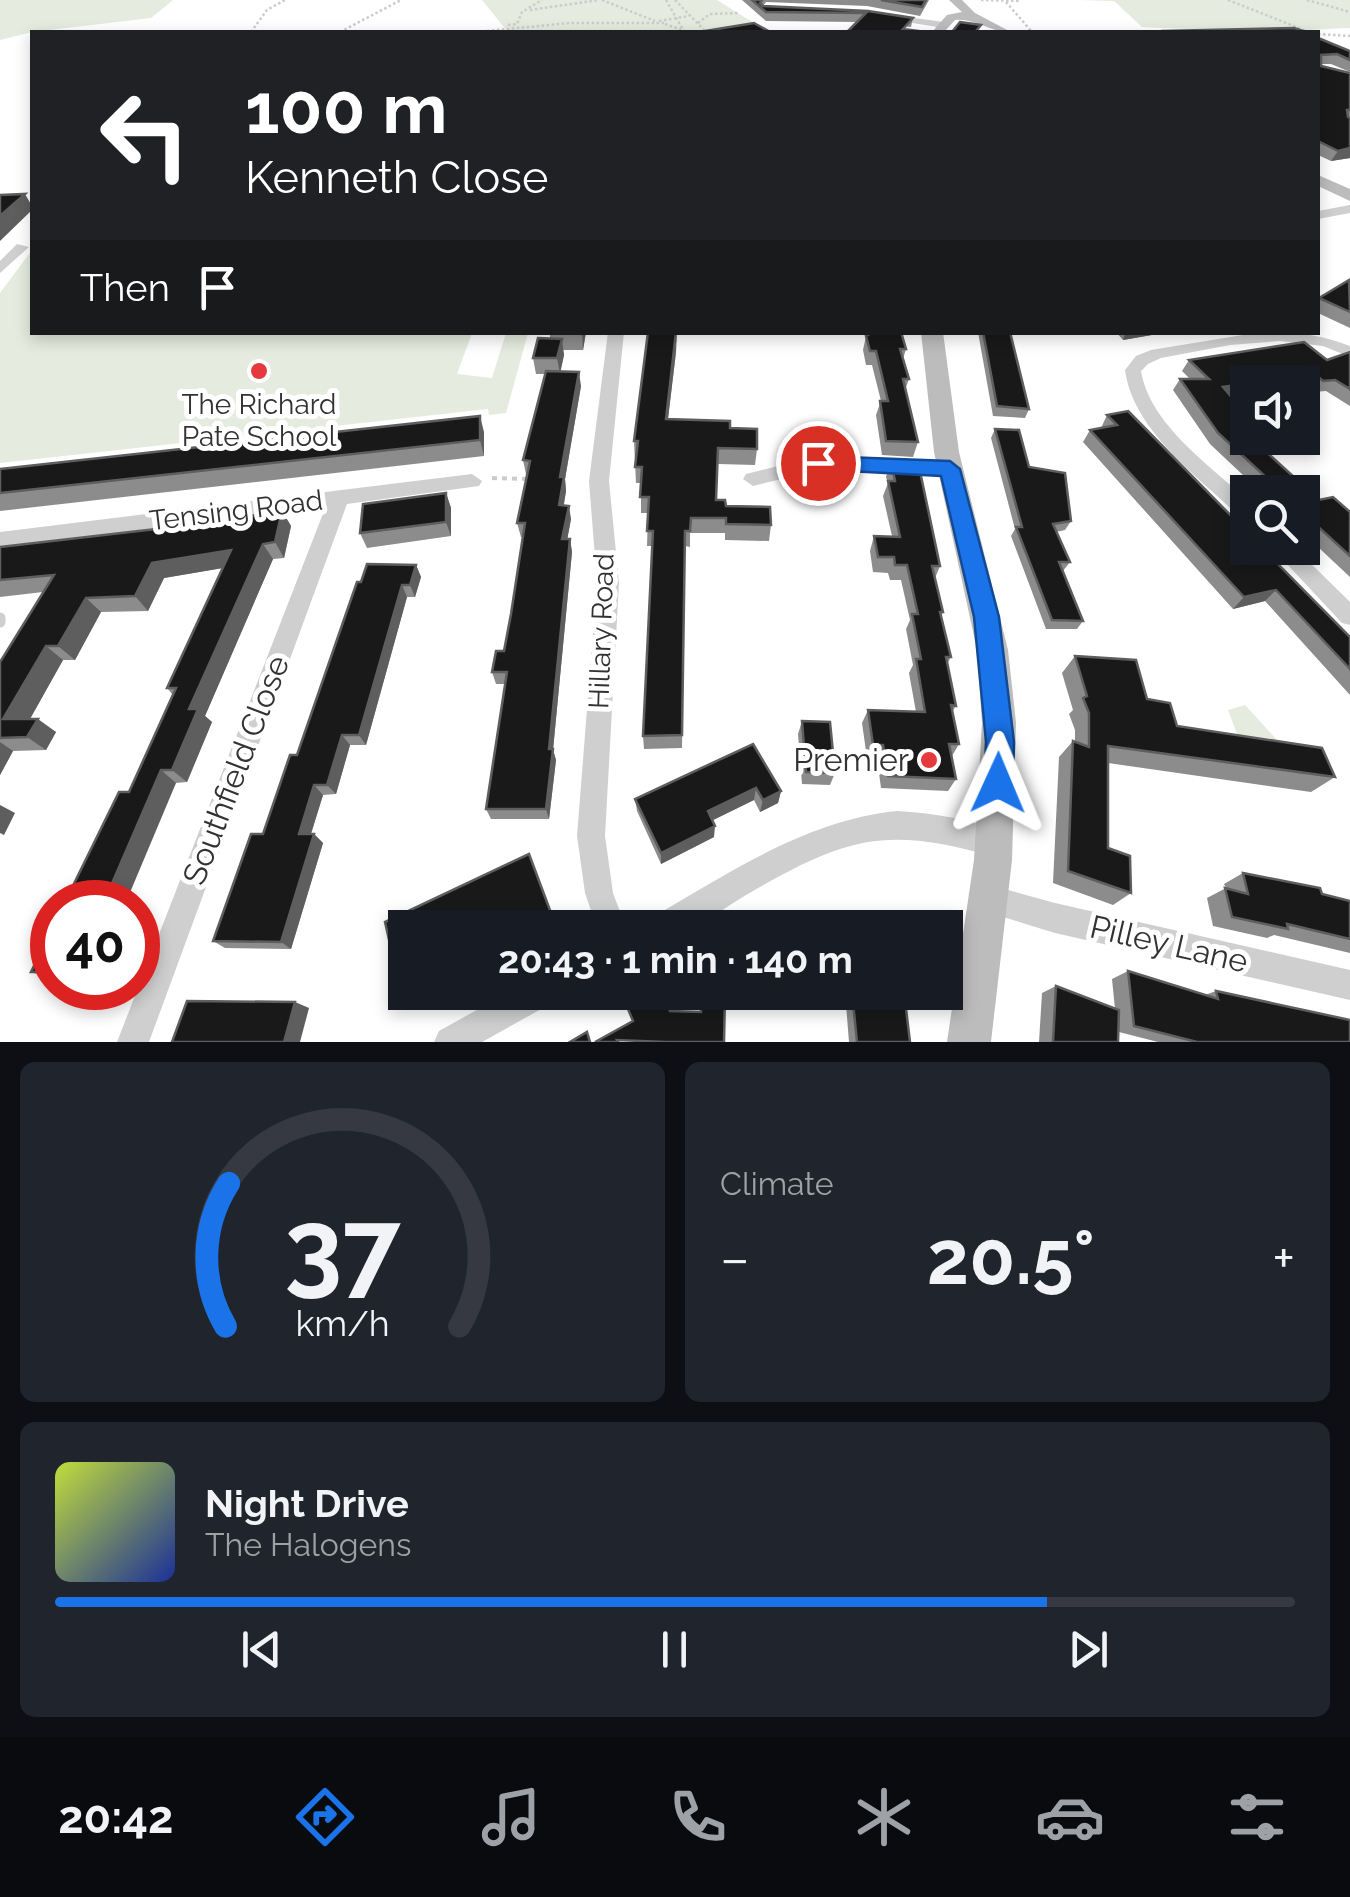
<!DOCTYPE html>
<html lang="en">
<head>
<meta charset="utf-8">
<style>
	:root { --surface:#171b24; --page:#20242c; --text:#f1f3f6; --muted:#9ea1a6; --line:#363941; --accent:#1a73e8 }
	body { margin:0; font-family:Raleway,sans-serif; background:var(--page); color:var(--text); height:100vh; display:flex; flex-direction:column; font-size:38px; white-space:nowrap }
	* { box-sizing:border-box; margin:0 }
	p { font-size:32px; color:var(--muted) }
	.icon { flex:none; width:55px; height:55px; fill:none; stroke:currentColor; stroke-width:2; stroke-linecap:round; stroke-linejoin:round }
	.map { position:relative; height:1042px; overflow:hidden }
	.details { display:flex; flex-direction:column; gap:20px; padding:20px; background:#0d0f14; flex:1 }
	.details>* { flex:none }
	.banner { position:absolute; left:30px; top:30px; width:1290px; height:305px; border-radius:0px; box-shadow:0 5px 15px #0003; background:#202124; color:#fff; overflow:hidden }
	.fabs { position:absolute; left:1230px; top:365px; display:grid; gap:20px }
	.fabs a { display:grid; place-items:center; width:90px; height:90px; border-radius:0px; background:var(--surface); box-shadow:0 5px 15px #0003; font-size:50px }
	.speed { position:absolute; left:30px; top:880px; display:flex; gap:20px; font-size:50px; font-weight:700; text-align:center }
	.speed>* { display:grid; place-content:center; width:130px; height:130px; border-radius:50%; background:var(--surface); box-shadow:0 5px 15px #0003; line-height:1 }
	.speed .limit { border:15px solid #d22; background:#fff; color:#111 }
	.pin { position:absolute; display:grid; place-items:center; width:85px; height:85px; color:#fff; margin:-42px; border:5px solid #fff; border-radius:50%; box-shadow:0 2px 10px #0007 }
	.me { position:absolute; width:110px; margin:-55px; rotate:1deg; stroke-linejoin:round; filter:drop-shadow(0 0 8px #0008) }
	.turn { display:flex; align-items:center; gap:35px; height:210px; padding:0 50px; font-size:45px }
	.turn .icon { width:130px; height:130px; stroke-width:2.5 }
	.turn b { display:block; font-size:70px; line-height:85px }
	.then { display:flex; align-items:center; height:95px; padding:0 50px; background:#0003; gap:20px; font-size:38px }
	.big { font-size:75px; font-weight:700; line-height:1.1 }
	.details .widget { flex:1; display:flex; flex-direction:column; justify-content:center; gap:15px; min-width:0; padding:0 35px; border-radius:15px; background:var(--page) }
	.details .dial { align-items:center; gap:0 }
	.dial svg { height:260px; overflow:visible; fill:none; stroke:var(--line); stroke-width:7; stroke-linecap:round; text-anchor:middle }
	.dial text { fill:var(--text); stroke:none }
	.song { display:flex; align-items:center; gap:30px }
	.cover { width:120px; height:120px; border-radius:15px; background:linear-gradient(135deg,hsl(70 70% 55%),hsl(230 70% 35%)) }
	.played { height:10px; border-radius:5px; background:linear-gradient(90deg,var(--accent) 80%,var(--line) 80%) }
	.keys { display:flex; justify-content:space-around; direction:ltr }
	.heat { display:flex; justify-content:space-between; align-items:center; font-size:55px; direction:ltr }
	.details .tiles { flex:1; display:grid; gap:20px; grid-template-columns:1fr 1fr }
	.widget:last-child { grid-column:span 2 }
	.trip { position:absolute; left:388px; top:910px; width:575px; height:100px; border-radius:0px; background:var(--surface); box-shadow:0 5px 15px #0003; font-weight:700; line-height:100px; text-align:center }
	.dock { display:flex; height:160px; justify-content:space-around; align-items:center; background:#090b0e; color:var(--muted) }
	.dock .icon { width:70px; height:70px }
	.dock .current { color:var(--accent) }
	.dock b { font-size:45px; color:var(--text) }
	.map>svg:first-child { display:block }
	.green { fill:#e5ebde }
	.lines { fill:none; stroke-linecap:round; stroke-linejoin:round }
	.path-far1 { stroke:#ccc; stroke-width:2.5; stroke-dasharray:2.5 2.5; stroke-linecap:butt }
	.path { stroke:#ccc; stroke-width:4; stroke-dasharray:5 5; stroke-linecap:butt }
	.lane { stroke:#cfcfcf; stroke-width:11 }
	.street { fill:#cfcfcf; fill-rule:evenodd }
	.secondary { fill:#bcbcbc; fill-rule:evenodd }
	.wall { fill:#8c8c8c }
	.shaded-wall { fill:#5e5e5e }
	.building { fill:#191919; stroke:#5e5e5e; stroke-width:2.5 }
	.route { fill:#1a73e8; stroke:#114b97; stroke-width:2.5 }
	.poi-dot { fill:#e43a3d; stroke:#fff; stroke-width:4 }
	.labels { text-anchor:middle; stroke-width:10; stroke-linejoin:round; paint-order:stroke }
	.poi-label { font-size:28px; fill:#323232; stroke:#fff }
	.street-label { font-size:28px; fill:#323232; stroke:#fff }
	.near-poi-label { font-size:32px; fill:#323232; stroke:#fff; text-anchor:end }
	.near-street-label { font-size:32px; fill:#323232; stroke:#fff }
</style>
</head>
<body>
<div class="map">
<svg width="1350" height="1042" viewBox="0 0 1350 1042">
	<rect width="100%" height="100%" fill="#fff"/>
	<!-- green -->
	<g class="green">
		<path d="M0,0h173l-22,18 -119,14 -32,8z"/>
		<path d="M482,0h235l37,23 -40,9h-206z"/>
		<path d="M1079,0h271v28l-92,4 -116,-5 -28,-26z"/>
		<path d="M32,250v82l440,1 -15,41 35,4 14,-45h22l-22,80 -17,2 -1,-6 -488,54v-170z"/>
		<path d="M1245,705l54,59 -54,-9 -17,-45z"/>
	</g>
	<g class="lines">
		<!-- path-far1 -->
		<g class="path-far1">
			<path d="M602,0l53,21"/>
			<path d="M666,0l16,28"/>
			<path d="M675,0l31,32"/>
			<path d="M981,0l40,1"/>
			<path d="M1228,0l81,32"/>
			<path d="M1307,0l43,12"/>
			<path d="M1006,2l26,30"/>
			<path d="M530,10l69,-10"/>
			<path d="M659,21l30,-5"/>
			<path d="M698,23l12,-9 28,-1"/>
			<path d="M665,24l23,8"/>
			<path d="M508,25l9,-1 5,-12 20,-12"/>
			<path d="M251,32l16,-22 18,-10"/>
			<path d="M340,32l61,-32"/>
			<path d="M477,32l92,-9h95"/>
			<path d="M1318,34l32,2"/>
		</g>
		<!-- path -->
		<path class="path" d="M492,478l35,1"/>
		<!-- lane -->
		<path class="lane" d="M0,618v4"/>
		<!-- street -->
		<g class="street">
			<path d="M884,14l60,8 4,3 -4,3 -57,-9z"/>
			<path d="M1350,205v8l-32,6v-8z"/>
			<path d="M17,244l12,3 -29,26v-12z"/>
			<path d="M608,332h16l-15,149 10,102 -14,253 8,57 13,35h-29l-12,-35 -8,-57 20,-253 -8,-102z"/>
			<path d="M1255,333c34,-1 63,0 95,13v11l-27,-11 -43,-5 -50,4 -69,13 -13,6 -7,7c9,54 69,94 107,130v19l-7,-2c-41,-40 -108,-87 -116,-148l11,-14 15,-6z"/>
			<path d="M818,456l132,6 9,7 -9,7 -132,-6 -65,16 -10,-7 3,-5z"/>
			<path d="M472,474l10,7 -3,5 -132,18 -198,538h-32l209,-536 -326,42v-16z"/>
			<path d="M1272,548h23l55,54v23l-8,-2z"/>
			<path d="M897,811c36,2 74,8 108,22l4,10 -4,10 -10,4c-107,-31 -147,-21 -242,34 -20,11 -40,27 -60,35 -13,5 -33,2 -46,2l4,-10c77,-44 155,-98 246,-107z"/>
			<path d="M990,885l65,18 295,67v30l-295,-67 -65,-20 -10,-4 -4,-10 4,-10z"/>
			<path d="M509,992h47l-4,11 -70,39h-48l5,-11z"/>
		</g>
		<!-- secondary -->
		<g class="secondary">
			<path d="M949,0h13l13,13 36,19c-21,1 -35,-14 -56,-12l-11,12h-12l15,-17 15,-3z"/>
			<path d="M1318,175l32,14v12l-32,-15z"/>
			<path d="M921,332h22l16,120 49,198 8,73 -4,137 -21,182h-44l27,-182 8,-137 -5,-73 -43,-198z"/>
		</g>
	</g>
	<!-- wall -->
	<g class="wall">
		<path d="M742,0h187l-9,16 -53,-10 -101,-4 -3,4 150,12 -2,9 -53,-5 -92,-1z"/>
		<path d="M1318,38l32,13v21l-19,-8h-10v2l29,7v85l-19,3 -13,-6z"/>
		<path d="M1350,280v48l-32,-15v-13l1,-2z"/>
		<path d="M550,332h36l-3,18h-20l1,5 -4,17 21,14 -16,93 1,12 -2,14 7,14 -4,20h3l2,13 -19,198 3,10 -7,59h-58l-5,-10 19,-125h-9l-4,-12 12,-21 7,-37 12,-77h-2l-4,-14 11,-49h-2l-3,-14 23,-86h-10l-3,-16 17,-20z"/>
		<path d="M871,332h32l-1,4 4,13 -3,10 6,20 -4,11 13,52 -5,15 -31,-2 -6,-40 5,-14 -9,-36h-6l-3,-15 3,-14 5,-2z"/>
		<path d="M978,332h32l19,77 -4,9 -32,-2z"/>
		<path d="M1116,332h53l-46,8z"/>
		<path d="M676,352l-8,67 62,9 27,21 -2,16 -37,-1 -2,36 10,6 45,19 -2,16 -44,-1v-7h-35v14l-5,-1 -3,202 -38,1 -1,-13 9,-190h-5l1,-33h-7v-30h-5l-2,-42z"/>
		<path d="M1350,352v54l-24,-15 -12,1 -8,-8 -4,1v-3h-54v11l-18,3 36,56 53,48 31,12v65l-48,-45v-40h-41l-51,-48 -37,-54 7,-11h10l-8,-8 7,-11h138z"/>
		<path d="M1107,415l243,222v58l-85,-94 -32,8 -150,-167 7,-12 11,-2z"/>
		<path d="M995,429l34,38 42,54 -6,9 -9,2 14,30 -7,9 20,50 -6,8h-31l-35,-93 4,-7 -24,-91z"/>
		<path d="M484,432v24l-484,55v-42z"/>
		<path d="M891,461l49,105 -5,12 8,34 -2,5 10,40 -4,7 9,42 -4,6 7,32 -7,12 4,23 -8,12 -67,-3 -4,-30h-10l-5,-35 6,-13 48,2 -7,-39 4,-8 -7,-36 4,-9 -9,-40h-11l-2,-7 -15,-1 -3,-21 4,-15h18l-9,-40 5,-13 -2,-6z"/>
		<path d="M446,493l5,15v28l-84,12 -7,-15z"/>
		<path d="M282,511l9,15 -7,32 -11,1 -68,157 7,6 -25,60 -11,1 -47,9 44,-97 -6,-7 55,-120 -58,10 -16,33 -47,1 -26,48h-12l-33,59 26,13 -10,18 -33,1 -13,24v-113l43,-70 -43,5v-50l182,-21z"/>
		<path d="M416,565l5,12 -6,20h-8l-41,148h-16l-14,49 -13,1 -12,39h3l9,9 -32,106 -66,-1 -12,-7 50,-107 34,-79 64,-173z"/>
		<path d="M1075,656l72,43 30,27 158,51 -24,15 -203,-29v85l23,45 -18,12 -60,-22 6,-126 14,-16 2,1v-12l-6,-16 4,-4 -11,-37z"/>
		<path d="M802,721l33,52 -5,12 -28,-1 -4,-50z"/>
		<path d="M753,744l28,47 -3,12 -18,9 -6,-12 -41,20 1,17 -53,27 -24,-53 -2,-12z"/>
		<path d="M1243,873l107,28v52l-76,-18 -7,3 -54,-12 -6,-28 19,-10 -2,-4z"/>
		<path d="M52,929v50l-21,-7z"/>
		<path d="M1128,971l77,24 11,-4 134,51h-192l-39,-10v10h-80l3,-49 14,-7 59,23 -3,-30z"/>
		<path d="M845,992h59l6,50h-61z"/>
	</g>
	<!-- shaded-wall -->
	<g class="shaded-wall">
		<path d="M1350,148v10l-19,3 7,-10z"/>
		<path d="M25,194l7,12v4l-32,31v-25z"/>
		<path d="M582,332h4l-3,18z"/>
		<path d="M677,332l-1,20 -10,83v-16z"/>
		<path d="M1126,332h43l-46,8z"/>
		<path d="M562,339l2,16 -4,19 -3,-16z"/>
		<path d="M579,372l2,14 -16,93 1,12 -5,28 -2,-14 1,-28z"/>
		<path d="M1314,373l-8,11 -4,1v-3h-47z"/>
		<path d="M1248,384v9l-32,5 7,-11z"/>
		<path d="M480,416l4,16v24l-4,-16z"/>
		<path d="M446,493l5,15v28l-5,-14z"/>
		<path d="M569,506l2,13 -6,33 -3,-13z"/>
		<path d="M282,511l9,15 -7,32 -9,-16z"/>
		<path d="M570,539l2,13 -19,198 3,10 -7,59 -3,-10 3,-60z"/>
		<path d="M263,544l10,15 -68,157 7,6 -25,60 -15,-12 17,-61z"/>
		<path d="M231,550l10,15 -77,13 -16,33 -13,-15 17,-33z"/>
		<path d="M416,565l5,12 -6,20 -5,-12z"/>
		<path d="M402,585l5,12 -41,148 -7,-10z"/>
		<path d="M1276,590l-11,11 -32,8 11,-12z"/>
		<path d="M86,598l15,14 -26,48 -17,-14z"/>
		<path d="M46,646l17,14 -41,73 -19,-14z"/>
		<path d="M38,719l18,13 -10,18 -19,-13z"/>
		<path d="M342,735l8,10 -14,49 -9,-9z"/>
		<path d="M0,742l13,9 -13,24z"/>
		<path d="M161,770l15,13 -50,119h-22z"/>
		<path d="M314,785l9,10 -15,48 -9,-9z"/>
		<path d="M756,788l-2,12 -47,23 1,-12z"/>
		<path d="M781,791l-3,12 -18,9 3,-12z"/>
		<path d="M0,805l15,8 -11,22 -4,-2z"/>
		<path d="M715,826l-1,11 -53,27v-11z"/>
		<path d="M314,834l9,9 -32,106 -10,-7z"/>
		<path d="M529,854l26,68 -10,6h-23z"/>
		<path d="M295,1002l14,6 -9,34h-16z"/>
	</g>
	<!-- building -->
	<g class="building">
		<path d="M752,0h10l-2,3 3,3 105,5 45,7 -10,11 23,3h-79l19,-19 -100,-1z"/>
		<path d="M881,0h45l-4,7z"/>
		<path d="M960,22l21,3 -5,6 4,1h-28z"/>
		<path d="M754,23l16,9h-71z"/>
		<path d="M1294,28l12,4h-143l-2,-1z"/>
		<path d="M1318,38l32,13v9l-13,-6 -16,1v11l29,7v37h-3l1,7 2,1v30l-12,3 -20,-10z"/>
		<path d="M25,194l-25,22v-21z"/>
		<path d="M1349,280l1,32 -31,-14z"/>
		<path d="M550,332h32v2z"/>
		<path d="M648,332h28l-10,87 64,2v7l27,1v20l-39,-1 -2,52h9l1,6 44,1 1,18 -45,-1v-6h-35l-1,13h-5l-3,204 -39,1 10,-205h-6l2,-34h-9l2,-30h-7l3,-26h-4z"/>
		<path d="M874,332h27l5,17h-6l9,30h-6l15,63 -32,-1 -6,-40h8l-12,-50h-6l-4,-15z"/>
		<path d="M983,332h27l19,77 -32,-3z"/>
		<path d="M538,338l24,1 -5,19h-24z"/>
		<path d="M1304,342l23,18 23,-8v37l-15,-9 -12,1 -9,-8 -91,14 25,30v21h16l7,8 -10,1 58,53 14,-3 17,15v44l-48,-44v-20h-20l-64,-59 -38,-54h29l-20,-19z"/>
		<path d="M546,371l33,1 -19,105h4l-5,28 10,1 -7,33h8l-21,210h4l-7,60h-60l21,-137h-15l4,-21h8l7,-37 14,-91h-8l13,-62 -7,-1z"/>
		<path d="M1128,411l120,122v15h14l88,89v32l-74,-79 -32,7 -154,-167 27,-5 -10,-10z"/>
		<path d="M480,416v24l-480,53v-24z"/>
		<path d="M995,429l24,1 10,37 36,6 6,48 -18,3 17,38h-11l24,59 -31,-1 -36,-93h6z"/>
		<path d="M891,461l27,1 22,104h-8l11,46h-3l11,45h-5l10,49 -5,-1 8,39h-10l7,35 -68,-3 -5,-31h-10l-5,-35 57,2 -9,-53h5l-9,-45h6l-11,-49h-12l-1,-8h-16l-4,-21 26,1 -12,-56h7z"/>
		<path d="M446,493v29l-86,11 3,-29z"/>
		<path d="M282,511l-7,31 -12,2 -74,165h9l-26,61h-11l-57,132h-39l54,-110h10l47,-104h-9l64,-138 -79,13 -17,33 -49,2 -28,48h-12l-43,73h35l-11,18 -27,1v-76l54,-87 -54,5v-33l182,-21z"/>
		<path d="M367,564l49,1 -6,20h-8l-43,150h-17l-15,50h-13l-15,49h15l-33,108 -68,-1 38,-107h12l27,-79h7l60,-173h4z"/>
		<path d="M1075,656l61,4 11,39 23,4 7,23 145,22 13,29 -227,-31v102l22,8 1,37 -63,-22 5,-130 16,6v-34l-6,-15 4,-2z"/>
		<path d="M802,721l28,1 5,51 -29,-1z"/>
		<path d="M753,744l28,47 -18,9 -7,-12 -48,23 7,15 -54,27 -26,-54z"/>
		<path d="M529,854l22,59 -29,15h-117v58l-5,2 -15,-66z"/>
		<path d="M1243,873l77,15 2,6 28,7v38l-63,-15 1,5 -56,-12 -7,-29 23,6z"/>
		<path d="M844,918l70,3 1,7h-70z"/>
		<path d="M52,929v43h-21z"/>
		<path d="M1128,971l90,28 -2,-8 134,29v22h-153l-63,-16z"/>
		<path d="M1056,986l63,24 -1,32h-65z"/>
		<path d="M621,992h41l8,19 31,1v-16l24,1 -1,45h-58l-49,-2 1,2h-23l38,-21z"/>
		<path d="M852,992h52l6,50h-53z"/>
		<path d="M187,1001l108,1 -11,40h-112z"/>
		<path d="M587,1032l3,10h-20z"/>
	</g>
	<!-- route -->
	<path class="route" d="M818,456l132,5 10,8 39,148 15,125 -1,41 -4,10 -11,4 -10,-4 -4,-10 2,-41 -12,-125 -33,-141 -130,-7 -3,-6 3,-5z"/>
	<!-- markers -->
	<g class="poi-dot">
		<circle cx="259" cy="371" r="10"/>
		<circle cx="929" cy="760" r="10"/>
	</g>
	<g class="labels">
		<!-- poi labels -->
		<g class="poi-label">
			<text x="259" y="414">The Richard<tspan x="259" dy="32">Pate School</tspan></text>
		</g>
		<!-- street labels -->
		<g class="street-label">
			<text transform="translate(236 510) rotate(-7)" y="10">Tensing Road</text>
			<text transform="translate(601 631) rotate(-88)" y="10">Hillary Road</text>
		</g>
		<!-- near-poi labels -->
		<g class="near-poi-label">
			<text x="909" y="771">Premier</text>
		</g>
		<!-- near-street labels -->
		<g class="near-street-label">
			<text transform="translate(236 770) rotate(-69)" y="11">Southfield Close</text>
			<text transform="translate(1169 944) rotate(13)" y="11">Pilley Lane</text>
		</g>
	</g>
</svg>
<div class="fabs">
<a><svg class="icon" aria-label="sound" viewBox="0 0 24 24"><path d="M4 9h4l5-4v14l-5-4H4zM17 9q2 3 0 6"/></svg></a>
<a><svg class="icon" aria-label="search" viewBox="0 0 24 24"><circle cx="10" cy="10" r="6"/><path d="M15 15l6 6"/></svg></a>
</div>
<div class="speed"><div class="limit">40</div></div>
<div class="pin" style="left:818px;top:463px;background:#d93025"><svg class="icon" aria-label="arrive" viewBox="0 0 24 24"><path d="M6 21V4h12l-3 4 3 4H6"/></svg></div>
<svg class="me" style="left:998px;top:783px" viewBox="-20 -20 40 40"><path d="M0-17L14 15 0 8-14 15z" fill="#1a73e8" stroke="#fff" stroke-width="4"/></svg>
<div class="trip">20:43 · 1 min · 140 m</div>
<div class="banner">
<div class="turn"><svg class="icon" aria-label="left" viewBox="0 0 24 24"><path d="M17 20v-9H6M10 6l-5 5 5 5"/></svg><div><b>100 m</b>Kenneth Close</div></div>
<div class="then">Then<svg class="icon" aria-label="arrive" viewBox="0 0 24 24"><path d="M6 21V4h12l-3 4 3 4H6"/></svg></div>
</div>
</div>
<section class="details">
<div class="tiles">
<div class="widget dial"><svg viewBox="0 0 100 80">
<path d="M14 69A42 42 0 1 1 86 69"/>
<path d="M14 69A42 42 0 0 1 15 25" stroke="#1a73e8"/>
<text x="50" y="56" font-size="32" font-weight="700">37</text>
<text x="50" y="72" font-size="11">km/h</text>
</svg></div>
<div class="widget"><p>Climate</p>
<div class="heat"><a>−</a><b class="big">20.5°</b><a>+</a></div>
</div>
<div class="widget">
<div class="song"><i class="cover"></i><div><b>Night Drive</b><p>The Halogens</p></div></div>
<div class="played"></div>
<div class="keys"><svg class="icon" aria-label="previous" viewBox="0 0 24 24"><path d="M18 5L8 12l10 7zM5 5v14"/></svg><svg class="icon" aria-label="pause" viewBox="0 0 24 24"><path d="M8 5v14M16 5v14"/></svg><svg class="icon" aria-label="next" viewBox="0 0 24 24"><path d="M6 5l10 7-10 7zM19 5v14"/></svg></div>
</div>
</div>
</section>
<nav class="dock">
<b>20:42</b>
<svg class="icon current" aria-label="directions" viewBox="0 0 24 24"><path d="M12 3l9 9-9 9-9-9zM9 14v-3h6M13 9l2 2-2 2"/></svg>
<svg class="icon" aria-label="music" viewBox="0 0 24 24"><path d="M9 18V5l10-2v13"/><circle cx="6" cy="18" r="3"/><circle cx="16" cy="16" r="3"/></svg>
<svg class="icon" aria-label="phone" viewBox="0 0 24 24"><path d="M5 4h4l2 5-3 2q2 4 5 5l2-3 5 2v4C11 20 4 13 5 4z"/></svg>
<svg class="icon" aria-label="climate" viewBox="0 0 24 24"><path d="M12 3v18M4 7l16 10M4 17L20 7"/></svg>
<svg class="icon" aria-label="car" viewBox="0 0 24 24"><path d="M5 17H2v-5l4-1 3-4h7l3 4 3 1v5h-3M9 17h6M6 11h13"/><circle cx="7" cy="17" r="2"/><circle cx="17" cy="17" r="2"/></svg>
<svg class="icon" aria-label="filters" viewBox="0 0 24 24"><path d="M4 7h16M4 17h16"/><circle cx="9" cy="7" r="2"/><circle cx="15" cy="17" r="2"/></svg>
</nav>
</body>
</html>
